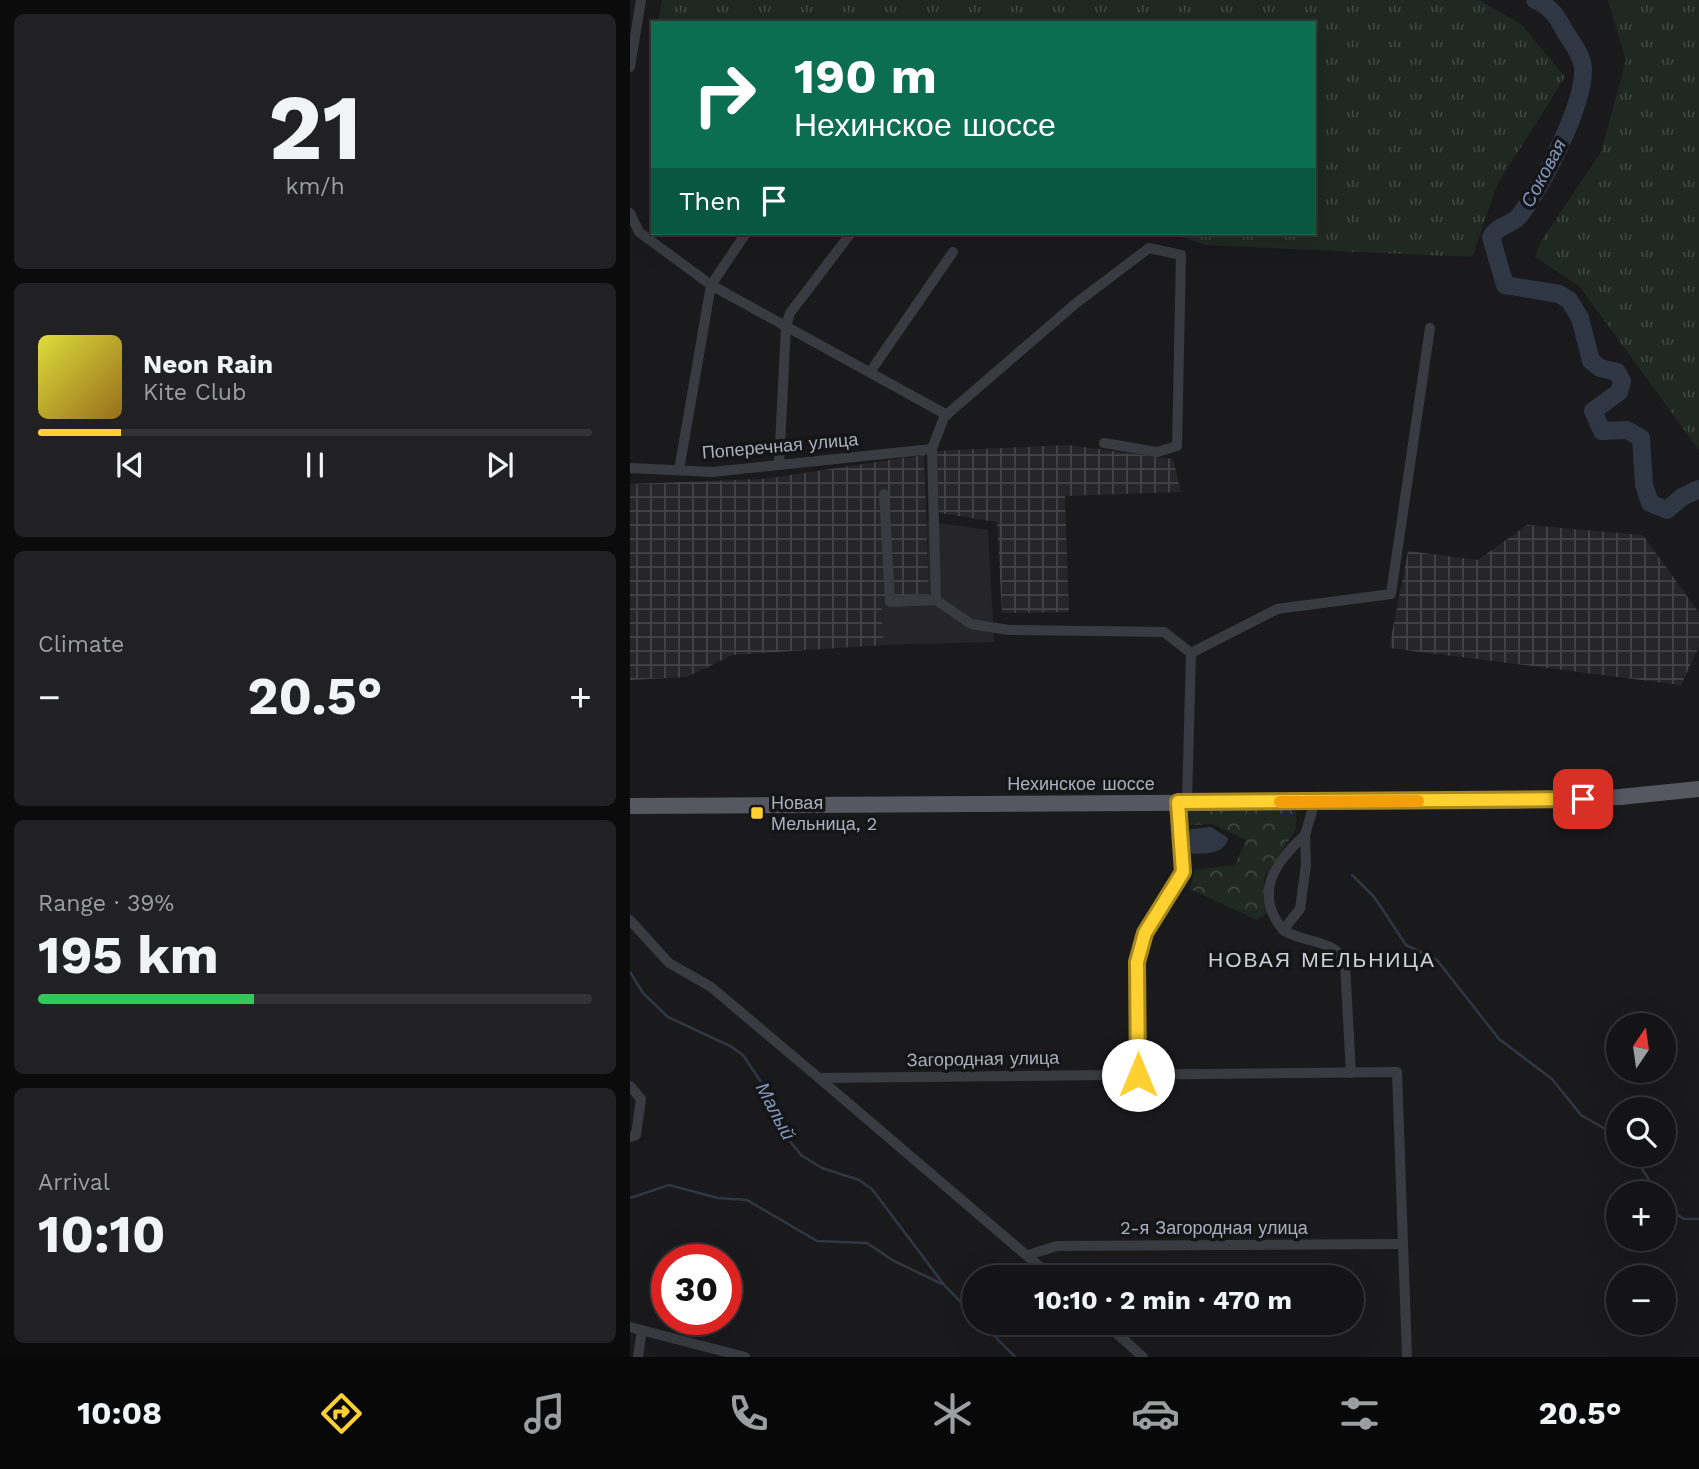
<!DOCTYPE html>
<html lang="en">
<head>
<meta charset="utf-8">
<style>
	:root { --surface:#141416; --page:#212123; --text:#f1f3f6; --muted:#9d9ea1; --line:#333335; --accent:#ffd130 }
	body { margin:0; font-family:"Work Sans",sans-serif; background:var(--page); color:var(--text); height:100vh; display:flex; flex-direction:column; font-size:26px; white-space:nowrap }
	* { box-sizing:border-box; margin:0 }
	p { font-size:23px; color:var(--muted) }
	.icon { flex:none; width:38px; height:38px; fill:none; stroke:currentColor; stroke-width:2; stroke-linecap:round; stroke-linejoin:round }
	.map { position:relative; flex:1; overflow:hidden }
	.sheet { display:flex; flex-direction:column; gap:14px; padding:14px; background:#0b0b0c; width:630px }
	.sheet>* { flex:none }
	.banner { position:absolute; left:21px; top:21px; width:665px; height:214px; border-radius:0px; box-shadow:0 7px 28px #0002,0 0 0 2px var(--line); background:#0b6e4f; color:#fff; overflow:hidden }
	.needle { width:46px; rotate:13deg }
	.fabs { position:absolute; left:976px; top:1013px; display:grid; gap:14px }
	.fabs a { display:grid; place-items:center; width:70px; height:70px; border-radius:50%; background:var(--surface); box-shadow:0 7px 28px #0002,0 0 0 2px var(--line); font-size:35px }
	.speed { position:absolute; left:21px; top:1244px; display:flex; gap:14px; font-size:35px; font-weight:700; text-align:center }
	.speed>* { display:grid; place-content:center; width:91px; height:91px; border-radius:50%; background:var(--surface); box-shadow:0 7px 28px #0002,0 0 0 2px var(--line); line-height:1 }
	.speed .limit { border:10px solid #d22; background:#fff; color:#111 }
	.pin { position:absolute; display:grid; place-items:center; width:60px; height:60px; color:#fff; margin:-30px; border-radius:14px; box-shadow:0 4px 10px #0006 }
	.me { position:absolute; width:77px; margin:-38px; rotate:0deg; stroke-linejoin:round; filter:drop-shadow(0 0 5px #0008) }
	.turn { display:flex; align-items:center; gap:24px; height:147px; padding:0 28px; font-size:32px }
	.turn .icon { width:91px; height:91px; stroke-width:2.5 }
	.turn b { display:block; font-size:49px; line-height:60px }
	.then { display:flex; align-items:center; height:66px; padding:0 28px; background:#0003; gap:14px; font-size:26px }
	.big { font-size:52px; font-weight:700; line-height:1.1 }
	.sheet .card { flex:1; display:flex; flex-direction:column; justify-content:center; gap:10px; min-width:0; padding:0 24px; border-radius:10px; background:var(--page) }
	.sheet .dial { align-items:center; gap:0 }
	.dial b { font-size:91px; line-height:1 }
	.song { display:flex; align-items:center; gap:21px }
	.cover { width:84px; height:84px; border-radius:10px; background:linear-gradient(135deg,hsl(60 70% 55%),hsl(40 70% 35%)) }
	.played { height:7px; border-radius:4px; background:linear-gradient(90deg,var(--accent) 15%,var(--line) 15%) }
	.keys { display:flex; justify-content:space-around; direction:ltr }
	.heat { display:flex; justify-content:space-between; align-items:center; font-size:38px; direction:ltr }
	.charge { height:10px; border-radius:5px; background:linear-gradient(90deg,#34c759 39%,var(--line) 0) }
	.trip { position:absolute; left:332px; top:1265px; width:402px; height:70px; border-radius:35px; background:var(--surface); box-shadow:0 7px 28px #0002,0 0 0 2px var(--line); font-weight:700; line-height:70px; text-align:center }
	.tabs { display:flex; height:112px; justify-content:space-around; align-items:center; background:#080809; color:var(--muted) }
	.tabs .icon { width:49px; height:49px }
	.tabs .current { color:var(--accent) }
	.tabs b { font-size:32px; color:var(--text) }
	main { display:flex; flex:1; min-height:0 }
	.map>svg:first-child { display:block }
	.built { fill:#26262a }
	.industrial { fill:url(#industrial-grid) }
	.grass { fill:url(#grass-tufts) }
	.forest { fill:url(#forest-crowns) }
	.water { fill:#2e3743 }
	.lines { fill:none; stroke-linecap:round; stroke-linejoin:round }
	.stream { stroke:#2e3743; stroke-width:2.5 }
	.river { stroke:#2e3743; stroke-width:18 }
	.street { stroke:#3a3b42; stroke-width:10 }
	.primary { stroke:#565761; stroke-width:16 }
	.route-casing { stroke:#a6881f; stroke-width:18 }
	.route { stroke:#ffd130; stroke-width:12 }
	.slow { stroke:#f59e0b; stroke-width:12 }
	.poi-dot { fill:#ffd130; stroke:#151518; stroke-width:2.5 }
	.labels { text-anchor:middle; stroke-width:7; stroke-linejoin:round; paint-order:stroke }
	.street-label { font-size:18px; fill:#abafbd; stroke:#151518 }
	.poi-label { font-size:18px; fill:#abafbd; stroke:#151518; text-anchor:start }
	.water-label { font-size:19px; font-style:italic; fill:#8098bb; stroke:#151518 }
	.quarter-label { font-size:21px; letter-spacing:2px; fill:#cdcfd9; stroke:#151518 }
</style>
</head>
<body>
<main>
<section class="sheet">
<div class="card dial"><b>21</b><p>km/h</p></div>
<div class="card">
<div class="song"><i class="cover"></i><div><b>Neon Rain</b><p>Kite Club</p></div></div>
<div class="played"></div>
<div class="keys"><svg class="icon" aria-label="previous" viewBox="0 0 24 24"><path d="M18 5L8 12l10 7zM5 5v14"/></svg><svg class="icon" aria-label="pause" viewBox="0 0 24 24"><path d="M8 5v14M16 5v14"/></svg><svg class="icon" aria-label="next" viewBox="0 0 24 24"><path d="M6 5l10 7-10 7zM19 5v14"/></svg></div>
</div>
<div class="card"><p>Climate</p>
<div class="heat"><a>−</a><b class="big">20.5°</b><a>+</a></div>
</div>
<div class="card"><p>Range · 39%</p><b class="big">195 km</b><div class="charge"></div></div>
<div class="card"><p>Arrival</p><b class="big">10:10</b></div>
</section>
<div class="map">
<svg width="1069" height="1357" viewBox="0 0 1069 1357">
	<defs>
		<pattern id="industrial-grid" width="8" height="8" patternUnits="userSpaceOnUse" patternTransform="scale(1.75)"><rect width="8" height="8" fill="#26262a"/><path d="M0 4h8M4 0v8" fill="none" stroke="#434347"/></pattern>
		<pattern id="grass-tufts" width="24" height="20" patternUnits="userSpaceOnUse" patternTransform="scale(1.75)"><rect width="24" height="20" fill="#1f2922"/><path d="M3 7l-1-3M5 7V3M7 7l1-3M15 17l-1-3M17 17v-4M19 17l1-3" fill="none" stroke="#3d4640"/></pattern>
		<pattern id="forest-crowns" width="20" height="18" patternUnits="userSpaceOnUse" patternTransform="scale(1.75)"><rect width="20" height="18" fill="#1f2922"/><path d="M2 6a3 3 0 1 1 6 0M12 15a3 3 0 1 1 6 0" fill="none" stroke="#3d4640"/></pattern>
	</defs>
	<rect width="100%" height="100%" fill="#1a1a1d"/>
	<!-- built -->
	<path class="built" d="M297,521l61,9 6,112 -110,3 -3,-48 48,-3z"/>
	<!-- industrial -->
	<g class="industrial">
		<path d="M438,445l105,14 8,33 -116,4 4,116 -67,1 -5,-91 -58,-9 -2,-62z"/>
		<path d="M294,455l5,140 -48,2 3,48 -152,10 -45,22 -57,3v-196l133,-5z"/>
		<path d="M897,525l116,10 56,78v34l-18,38 -292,-37 19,-97 70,9z"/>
	</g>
	<!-- grass -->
	<g class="grass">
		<path d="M32,0h817l43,25 43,52 -68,108 -25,72 -266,-12 -37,-12h145v-210h-656z"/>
		<path d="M978,0h91v450l-119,-163 -45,-30 5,-14 61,-91 25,-92z"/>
	</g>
	<!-- forest -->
	<path class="forest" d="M659,808l7,3v18l-32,49 3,35 -10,7 -67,-31 5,-19 40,-5 11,-25 -33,-16 -24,1 -2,-15z"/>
	<!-- water -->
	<path class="water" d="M581,827l17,11c-4,17 -21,15 -35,16l-6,-7 -1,-12 5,-6z"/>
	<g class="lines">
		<!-- stream -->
		<g class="stream">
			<path d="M722,875l23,23 31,47 31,15 62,79 53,40 29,36 38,22"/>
			<path d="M0,972l13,21 25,24 64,30 11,8 31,47 12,34 15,19 21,13 37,12 13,9 73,97 30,30"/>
			<path d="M1003,1155l22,34"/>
			<path d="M0,1198l39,-13 49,13 29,2 70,41 50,2 27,18 48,23"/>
			<path d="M1034,1206l20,13h15"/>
			<path d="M352,1323l33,34"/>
		</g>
		<!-- river -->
		<path class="river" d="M905,0c15,6 22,16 29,30 7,11 18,25 19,38 2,36 -41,118 -63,147 -8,11 -22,9 -29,22l14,48 54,9 10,6 11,18 11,43 9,7 17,4 5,9 -3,11 -26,19 9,20 25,-1 14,8 3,47 6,18 17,7 15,-13 17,-8"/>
		<!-- street -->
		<g class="street">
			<path d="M0,67l11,-67"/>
			<path d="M0,213l9,19 72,53 236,130"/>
			<path d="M240,372l83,-120"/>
			<path d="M149,465l7,-139 4,-13 61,-80"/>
			<path d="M0,468l82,4 220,-23"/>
			<path d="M49,470l32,-185 35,-52"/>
			<path d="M254,494l6,108 46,-2 35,24 38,6 155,2 27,21 86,-44 114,-15 39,-266"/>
			<path d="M306,600l-4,-151 12,-32 131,-113 74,-56 32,7 -4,191 -20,6 -53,-9"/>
			<path d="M685,801l-10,34 1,30 -6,44 -17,21c21,14 53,8 62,34l6,109"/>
			<path d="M557,802l4,-149"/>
			<path d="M0,920l39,43 42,24 108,91 578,-6 10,285"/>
			<path d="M653,930c-30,-37 -8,-68 22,-95"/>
			<path d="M507,1075l2,-126 44,-77 -5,-70"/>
			<path d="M189,1078l234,200"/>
			<path d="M0,1086l11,13 -5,36 -6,2"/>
			<path d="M398,1255l29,-9 346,-2"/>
			<path d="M475,1323l38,34"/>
			<path d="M0,1327l115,30"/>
			<path d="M8,1357l4,-27"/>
		</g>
		<!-- primary -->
		<path class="primary" d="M0,806l870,-5 120,-4 79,-8"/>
	</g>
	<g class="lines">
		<defs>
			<path id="route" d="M508,1075l-1,-113 8,-29 38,-61 -5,-70 405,-3"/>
		</defs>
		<!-- route casing -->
		<use href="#route" class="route-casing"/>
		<!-- route -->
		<use href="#route" class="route"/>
		<!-- slow -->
		<path class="slow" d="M650,802l138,-1"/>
	</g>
	<!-- markers -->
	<rect class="poi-dot" x="120" y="806" width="14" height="14" rx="3.5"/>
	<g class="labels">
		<!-- street labels -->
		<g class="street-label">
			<text transform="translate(150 446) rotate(-5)" y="6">Поперечная улица</text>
			<text x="451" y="790">Нехинское шоссе</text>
			<text transform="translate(353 1059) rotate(-1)" y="6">Загородная улица</text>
			<text x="584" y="1234">2-я Загородная улица</text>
		</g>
		<!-- poi labels -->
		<g class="poi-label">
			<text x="141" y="809">Новая<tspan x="141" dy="21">Мельница, 2</tspan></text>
		</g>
		<!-- water labels -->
		<g class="water-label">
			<text transform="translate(913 173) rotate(-62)" y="7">Соковая</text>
			<text transform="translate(146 1111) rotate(62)" y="7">Малый</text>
		</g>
		<!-- quarter labels -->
		<g class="quarter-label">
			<text x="692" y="967">НОВАЯ МЕЛЬНИЦА</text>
		</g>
	</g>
</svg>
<div class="fabs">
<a><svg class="needle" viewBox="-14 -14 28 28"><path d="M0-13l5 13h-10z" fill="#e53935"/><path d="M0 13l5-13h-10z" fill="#9d9ea1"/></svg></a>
<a><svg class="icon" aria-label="search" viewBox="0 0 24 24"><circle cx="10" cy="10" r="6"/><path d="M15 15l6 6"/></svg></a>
<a>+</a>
<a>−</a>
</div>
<div class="speed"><div class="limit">30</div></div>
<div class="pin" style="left:953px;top:799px;background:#d93025"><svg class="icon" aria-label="arrive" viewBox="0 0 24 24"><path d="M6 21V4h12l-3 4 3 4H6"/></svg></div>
<svg class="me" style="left:508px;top:1075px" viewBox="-20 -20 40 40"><circle r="19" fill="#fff"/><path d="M0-13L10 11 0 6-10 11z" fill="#ffd130"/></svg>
<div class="trip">10:10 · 2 min · 470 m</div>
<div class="banner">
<div class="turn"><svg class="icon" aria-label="right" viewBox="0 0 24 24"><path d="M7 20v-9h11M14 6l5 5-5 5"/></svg><div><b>190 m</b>Нехинское шоссе</div></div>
<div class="then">Then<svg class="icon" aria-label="arrive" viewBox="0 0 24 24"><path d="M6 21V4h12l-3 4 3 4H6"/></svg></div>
</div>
</div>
</main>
<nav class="tabs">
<b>10:08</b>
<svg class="icon current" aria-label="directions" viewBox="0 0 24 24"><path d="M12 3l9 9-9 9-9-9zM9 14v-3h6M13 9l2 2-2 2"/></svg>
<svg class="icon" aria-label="music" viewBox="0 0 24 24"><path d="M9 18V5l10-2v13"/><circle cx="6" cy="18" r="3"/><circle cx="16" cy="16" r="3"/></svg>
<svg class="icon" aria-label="phone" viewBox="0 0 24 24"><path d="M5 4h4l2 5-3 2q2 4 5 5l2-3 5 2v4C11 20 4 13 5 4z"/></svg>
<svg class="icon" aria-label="climate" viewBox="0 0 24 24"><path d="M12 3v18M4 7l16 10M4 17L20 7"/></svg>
<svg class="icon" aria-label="car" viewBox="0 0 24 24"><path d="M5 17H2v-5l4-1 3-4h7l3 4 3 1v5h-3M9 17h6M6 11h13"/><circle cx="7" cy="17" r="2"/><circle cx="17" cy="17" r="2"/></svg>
<svg class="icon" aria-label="filters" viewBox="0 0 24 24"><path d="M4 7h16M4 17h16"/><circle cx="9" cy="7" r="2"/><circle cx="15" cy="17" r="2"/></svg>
<b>20.5°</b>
</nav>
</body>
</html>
